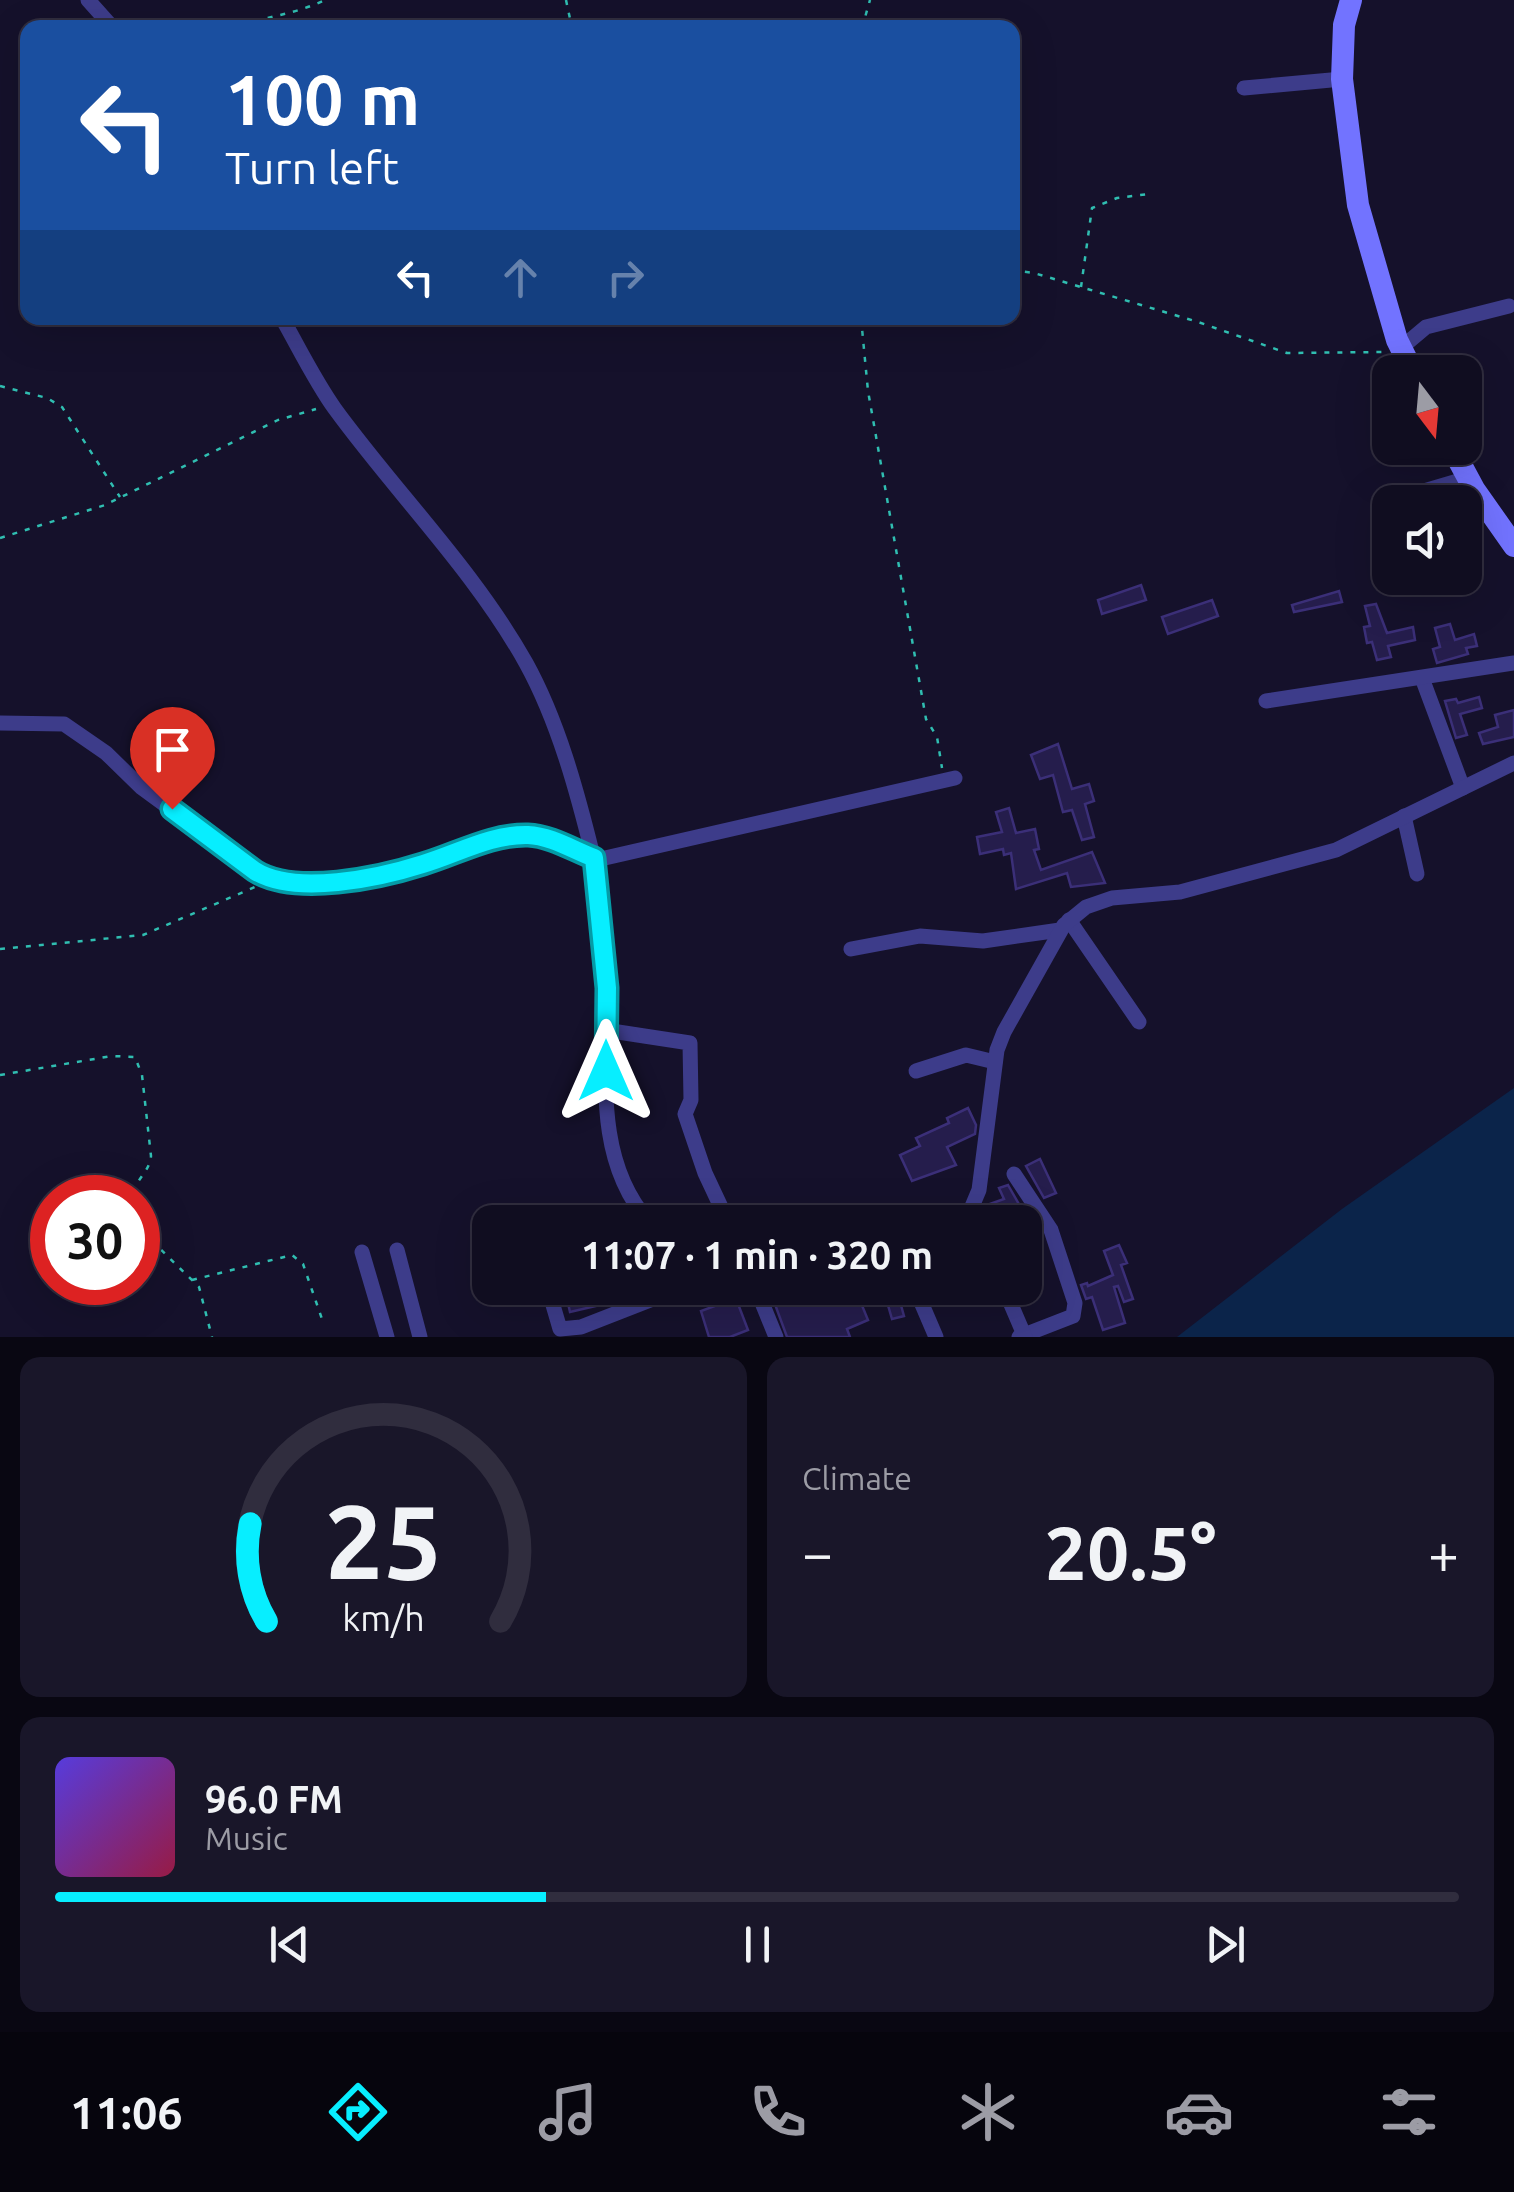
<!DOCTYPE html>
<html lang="en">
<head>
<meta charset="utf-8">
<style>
	:root { --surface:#100d20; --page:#191629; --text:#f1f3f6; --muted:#9c9ca5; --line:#302d3e; --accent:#07eeff }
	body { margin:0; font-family:Ubuntu,sans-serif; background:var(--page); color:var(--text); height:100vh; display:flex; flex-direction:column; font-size:38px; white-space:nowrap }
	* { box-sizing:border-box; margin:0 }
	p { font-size:32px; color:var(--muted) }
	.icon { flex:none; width:55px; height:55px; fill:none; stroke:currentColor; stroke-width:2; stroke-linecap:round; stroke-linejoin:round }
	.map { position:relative; height:1337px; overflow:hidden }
	.details { display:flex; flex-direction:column; gap:20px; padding:20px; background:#090712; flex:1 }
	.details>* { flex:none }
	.banner { position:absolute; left:20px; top:20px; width:1000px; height:305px; border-radius:20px; box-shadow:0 10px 40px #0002,0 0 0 2px var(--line); background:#1a4fa0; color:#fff; overflow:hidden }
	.needle { width:65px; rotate:164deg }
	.tools { position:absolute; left:1372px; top:355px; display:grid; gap:20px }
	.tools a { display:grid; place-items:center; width:110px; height:110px; border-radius:20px; background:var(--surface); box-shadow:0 10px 40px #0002,0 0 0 2px var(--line); font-size:50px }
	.speed { position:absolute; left:30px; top:1175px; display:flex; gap:20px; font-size:50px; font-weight:700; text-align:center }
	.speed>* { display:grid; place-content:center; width:130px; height:130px; border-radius:50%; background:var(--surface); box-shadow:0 10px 40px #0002,0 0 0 2px var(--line); line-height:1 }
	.speed .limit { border:15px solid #d22; background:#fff; color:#111 }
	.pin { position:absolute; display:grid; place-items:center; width:85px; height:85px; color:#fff; margin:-102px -42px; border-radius:50% 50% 50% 0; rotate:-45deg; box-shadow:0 0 10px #0007 }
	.pin .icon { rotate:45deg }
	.me { position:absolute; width:110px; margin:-55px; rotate:0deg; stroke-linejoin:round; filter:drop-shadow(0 0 8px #0008) }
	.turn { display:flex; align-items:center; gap:35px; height:210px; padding:0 40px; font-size:45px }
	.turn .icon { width:130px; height:130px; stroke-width:2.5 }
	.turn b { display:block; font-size:70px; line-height:85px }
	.lanes { display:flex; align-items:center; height:95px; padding:0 40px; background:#0003; justify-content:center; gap:50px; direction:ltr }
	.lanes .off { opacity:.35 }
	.big { font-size:75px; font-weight:700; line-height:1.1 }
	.details .card { flex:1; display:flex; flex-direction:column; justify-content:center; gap:15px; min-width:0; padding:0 35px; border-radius:20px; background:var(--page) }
	.details .dial { align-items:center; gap:0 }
	.dial svg { height:260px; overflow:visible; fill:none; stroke:var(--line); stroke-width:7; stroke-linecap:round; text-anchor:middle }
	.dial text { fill:var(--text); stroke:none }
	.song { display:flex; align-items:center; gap:30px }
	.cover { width:120px; height:120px; border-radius:15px; background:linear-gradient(135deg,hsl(250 70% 55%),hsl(340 70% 35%)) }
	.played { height:10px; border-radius:5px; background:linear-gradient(90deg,var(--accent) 35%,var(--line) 35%) }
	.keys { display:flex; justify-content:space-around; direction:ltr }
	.heat { display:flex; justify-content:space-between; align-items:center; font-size:55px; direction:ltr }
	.details .tiles { flex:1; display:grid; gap:20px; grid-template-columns:1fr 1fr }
	.card:last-child { grid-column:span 2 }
	.trip { position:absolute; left:472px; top:1205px; width:570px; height:100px; border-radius:20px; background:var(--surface); box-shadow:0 10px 40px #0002,0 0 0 2px var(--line); font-weight:700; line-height:100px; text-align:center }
	.menu { display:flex; height:160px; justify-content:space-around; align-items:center; background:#06050d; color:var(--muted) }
	.menu .icon { width:70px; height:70px }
	.menu .on { color:var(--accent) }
	.menu b { font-size:45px; color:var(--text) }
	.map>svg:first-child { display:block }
	.water { fill:#0b244a }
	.building { fill:#251d4c; stroke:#3b2f78; stroke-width:2.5 }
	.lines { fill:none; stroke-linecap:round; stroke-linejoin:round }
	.path { stroke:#30beb1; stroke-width:2.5; stroke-dasharray:5 8; stroke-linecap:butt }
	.street { stroke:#3d3c8a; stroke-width:15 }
	.secondary { stroke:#7273ff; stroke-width:22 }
	.route-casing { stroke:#059ba6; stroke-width:25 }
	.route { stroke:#07eeff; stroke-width:18 }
</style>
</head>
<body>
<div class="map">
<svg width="1514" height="1337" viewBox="0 0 1514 1337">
	<rect width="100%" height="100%" fill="#15112b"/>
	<!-- water -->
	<path class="water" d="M1514,1088v249h-337l165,-128z"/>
	<!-- building -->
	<g class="building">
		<path d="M1141,585l5,15 -44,14 -4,-14z"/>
		<path d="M1339,591l3,11 -48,10 -2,-7z"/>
		<path d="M1212,600l6,16 -50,18 -6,-17z"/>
		<path d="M1376,604l11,29 26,-6 2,13 -27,6 3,11 -14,3 -5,-18 -5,1 -3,-16 6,-1 -5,-20z"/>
		<path d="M1450,624l5,16 19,-6 3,12 -11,2 2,6 -31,9 -4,-14 7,-2 -5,-19z"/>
		<path d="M1479,697l3,11 -22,6 7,21 -11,3 -11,-37 11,-2 2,4z"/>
		<path d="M1514,710v27l-31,7 -4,-11 19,-6 -3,-12z"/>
		<path d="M1058,744l14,45 17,-5 5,17 -9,3 9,33 -12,3 -10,-30 -9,2 -10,-37 -13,4 -9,-24z"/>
		<path d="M1009,808l7,25 19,-4 4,20 -5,1 7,20 51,-18 13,31 -34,4 -4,-14 -51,16 -5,-36 -7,2 -1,-6 -23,5 -3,-17 25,-5 -6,-20z"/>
		<path d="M968,1108l8,17 -1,9 -28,13 9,18 -44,16 -12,-26 20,-9 -4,-8 33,-15 -2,-5z"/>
		<path d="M1040,1159l16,34 -12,5 -18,-32z"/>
		<path d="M1008,1185l12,21 -34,12 -2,-12 20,-7 -5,-11z"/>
		<path d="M1119,1245l8,18 -6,2 12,34 -9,3 -6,-16 -4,1 11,36 -22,7 -11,-33 -6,2 -5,-14 6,-2 1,3 25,-11 -9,-24z"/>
		<path d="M614,1288l3,13 -47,11 -3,-13z"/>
		<path d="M718,1288h14l16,42 -18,7h-21l-8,-26 22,-8z"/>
		<path d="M769,1288h45l3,8 26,-7 1,3 57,-4 -4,3 7,25 -12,3 -7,-24 -24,8 7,17 -21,9 3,8h-63z"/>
	</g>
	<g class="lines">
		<!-- path -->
		<g class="path">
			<path d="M566,0l6,28"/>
			<path d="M230,28c32,-11 64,-13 95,-28"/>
			<path d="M862,28l8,-28"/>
			<path d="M1012,270l22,3 164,49 89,31 98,-1"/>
			<path d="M1081,287l11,-79 25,-10 32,-4"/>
			<path d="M861,318l7,73 58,328 11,18 5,31"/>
			<path d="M0,386l47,12 15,9 58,90"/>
			<path d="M0,538l105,-33 173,-85 38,-11"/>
			<path d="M0,949l143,-14 112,-48"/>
			<path d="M0,1075l112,-19 23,1 7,18 9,81c-1,16 -17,24 -19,42"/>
			<path d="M138,1219l11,19 50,49 13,50"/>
			<path d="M192,1280l100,-25 11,9 19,55"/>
		</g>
		<!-- street -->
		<g class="street">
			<path d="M88,0l25,28"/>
			<path d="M1244,88l98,-9"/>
			<path d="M282,318c17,30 33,63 53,91 62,85 139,161 191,254 32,58 51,128 67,193 8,33 14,100 14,135 0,79 -14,168 42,231"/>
			<path d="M1401,348l25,-21 83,-21"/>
			<path d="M1407,496l61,-18"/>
			<path d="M1422,678l41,110"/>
			<path d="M1266,701l248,-38"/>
			<path d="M0,723l64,1 42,29 36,35 113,83c40,25 122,7 166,-6 30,-9 57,-23 88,-28 41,-7 63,23 96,21l350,-80"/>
			<path d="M1404,816l13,58"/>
			<path d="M1069,920l70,102"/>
			<path d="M851,949l69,-13 63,5 77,-11"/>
			<path d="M605,1030l85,13 1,57 -6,14 20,59 23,49"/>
			<path d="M916,1071l50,-16 29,7"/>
			<path d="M1014,1174l37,56 24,73 -2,13 -54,21"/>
			<path d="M956,1222l15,-13 8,-19 18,-140 7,-18 60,-107 22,-18 26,-9 68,-6 156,-42 178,-87"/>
			<path d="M397,1250l23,87"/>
			<path d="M362,1252l25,85"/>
			<path d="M548,1288l12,41 21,-2 100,-39"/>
			<path d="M756,1288l20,49"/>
			<path d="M915,1288l21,49"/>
			<path d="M1004,1288l21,49"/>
		</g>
		<!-- secondary -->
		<g class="secondary">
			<path d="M1351,0l-7,25 -2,54 16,126 39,135 16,32"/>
			<path d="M1452,448l22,41 40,57"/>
		</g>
	</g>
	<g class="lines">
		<defs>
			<path id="route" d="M172,809l83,62c40,25 124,7 168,-7 34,-10 68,-30 105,-29 23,1 45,15 66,23l13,130 -1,83"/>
		</defs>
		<!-- route casing -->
		<use href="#route" class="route-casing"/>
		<!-- route -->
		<use href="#route" class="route"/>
	</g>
</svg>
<div class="tools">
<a><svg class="needle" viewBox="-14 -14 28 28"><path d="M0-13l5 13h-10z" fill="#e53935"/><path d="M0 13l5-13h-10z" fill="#9c9ca5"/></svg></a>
<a><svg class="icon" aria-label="sound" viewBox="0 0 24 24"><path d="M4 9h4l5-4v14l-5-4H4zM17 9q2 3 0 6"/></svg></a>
</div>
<div class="speed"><div class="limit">30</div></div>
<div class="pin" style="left:172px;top:809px;background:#d93025"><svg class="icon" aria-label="arrive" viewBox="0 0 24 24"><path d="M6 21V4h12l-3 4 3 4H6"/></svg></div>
<svg class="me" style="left:606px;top:1071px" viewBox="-20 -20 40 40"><path d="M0-17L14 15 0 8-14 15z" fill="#07eeff" stroke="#fff" stroke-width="4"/></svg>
<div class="trip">11:07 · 1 min · 320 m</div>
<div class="banner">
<div class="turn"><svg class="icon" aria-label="left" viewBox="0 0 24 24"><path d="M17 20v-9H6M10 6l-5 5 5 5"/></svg><div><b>100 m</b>Turn left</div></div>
<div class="lanes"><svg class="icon" aria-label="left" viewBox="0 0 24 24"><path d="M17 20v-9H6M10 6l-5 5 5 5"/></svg><svg class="icon off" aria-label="ahead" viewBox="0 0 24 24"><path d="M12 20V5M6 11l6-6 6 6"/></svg><svg class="icon off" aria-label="right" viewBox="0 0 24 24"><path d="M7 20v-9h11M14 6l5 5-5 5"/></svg></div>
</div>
</div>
<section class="details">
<div class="tiles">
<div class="card dial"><svg viewBox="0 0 100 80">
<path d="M14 69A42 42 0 1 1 86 69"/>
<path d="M14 69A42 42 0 0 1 9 39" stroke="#07eeff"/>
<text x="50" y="56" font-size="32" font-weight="700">25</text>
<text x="50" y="72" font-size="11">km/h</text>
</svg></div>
<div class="card"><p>Climate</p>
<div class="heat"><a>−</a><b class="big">20.5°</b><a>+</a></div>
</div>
<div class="card">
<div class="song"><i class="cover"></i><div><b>96.0 FM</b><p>Music</p></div></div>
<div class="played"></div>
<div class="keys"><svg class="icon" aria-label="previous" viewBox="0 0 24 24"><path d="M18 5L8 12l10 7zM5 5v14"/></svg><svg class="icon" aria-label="pause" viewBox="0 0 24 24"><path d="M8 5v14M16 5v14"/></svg><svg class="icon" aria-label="next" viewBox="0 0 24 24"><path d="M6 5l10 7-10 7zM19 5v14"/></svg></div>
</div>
</div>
</section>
<nav class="menu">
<b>11:06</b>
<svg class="icon on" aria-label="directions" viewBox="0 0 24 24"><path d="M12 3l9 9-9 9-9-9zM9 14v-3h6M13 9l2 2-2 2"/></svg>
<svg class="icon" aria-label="music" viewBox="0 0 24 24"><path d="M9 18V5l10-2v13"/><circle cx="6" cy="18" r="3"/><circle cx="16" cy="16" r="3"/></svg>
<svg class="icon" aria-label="phone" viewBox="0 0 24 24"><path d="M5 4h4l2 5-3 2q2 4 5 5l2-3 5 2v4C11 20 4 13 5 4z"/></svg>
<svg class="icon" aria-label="climate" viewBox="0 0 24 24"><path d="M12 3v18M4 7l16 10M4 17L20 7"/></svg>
<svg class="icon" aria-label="car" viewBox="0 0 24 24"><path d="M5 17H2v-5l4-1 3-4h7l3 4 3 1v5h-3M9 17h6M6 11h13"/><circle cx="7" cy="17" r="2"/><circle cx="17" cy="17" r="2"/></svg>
<svg class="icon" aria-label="filters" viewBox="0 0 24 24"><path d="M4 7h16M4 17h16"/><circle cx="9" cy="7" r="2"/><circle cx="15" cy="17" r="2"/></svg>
</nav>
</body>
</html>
